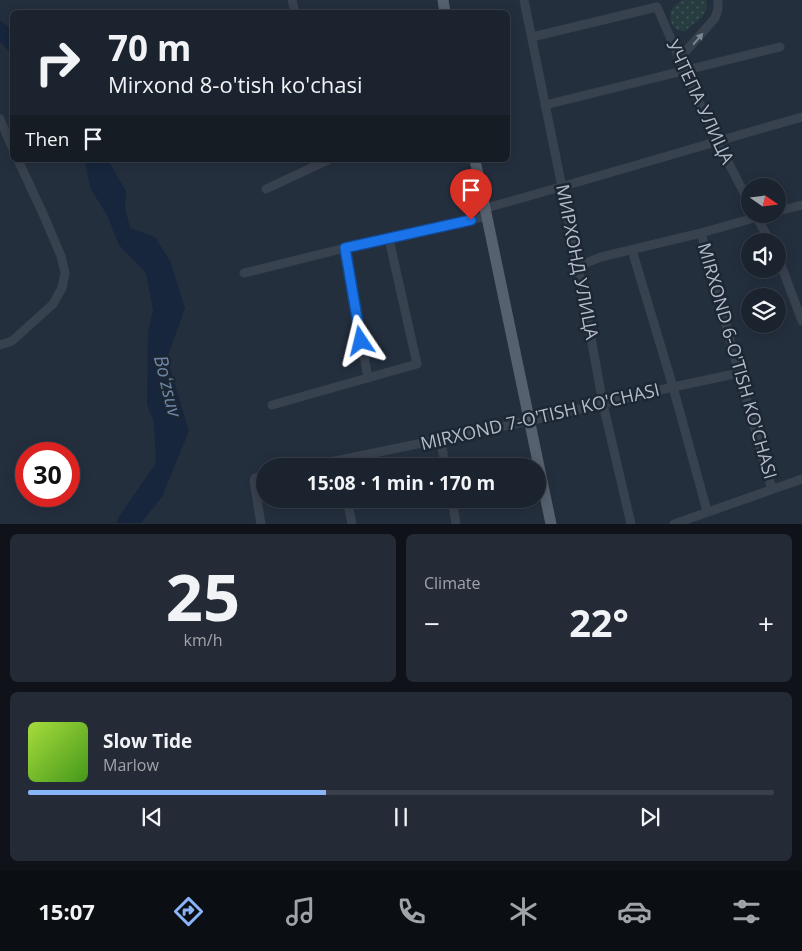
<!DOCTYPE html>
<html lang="en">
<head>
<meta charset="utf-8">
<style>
	:root { --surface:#1b232e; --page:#242b36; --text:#f1f3f6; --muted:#a0a4aa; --line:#39404a; --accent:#8ab4f8 }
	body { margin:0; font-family:"Open Sans",sans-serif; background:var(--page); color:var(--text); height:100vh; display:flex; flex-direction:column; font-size:19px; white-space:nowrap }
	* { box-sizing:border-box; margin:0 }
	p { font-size:16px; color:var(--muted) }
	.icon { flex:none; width:28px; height:28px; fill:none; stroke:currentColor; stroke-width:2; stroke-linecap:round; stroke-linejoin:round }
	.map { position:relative; height:524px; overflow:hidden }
	.side { display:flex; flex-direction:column; gap:10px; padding:10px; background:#0f1319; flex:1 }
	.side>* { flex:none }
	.banner { position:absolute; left:10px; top:10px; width:500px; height:152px; border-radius:8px; box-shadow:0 2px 12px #0003,0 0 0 1px var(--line); background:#1b232e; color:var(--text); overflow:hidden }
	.needle { width:32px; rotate:104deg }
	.buttons { position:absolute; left:741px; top:178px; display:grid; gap:10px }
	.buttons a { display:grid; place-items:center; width:45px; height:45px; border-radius:50%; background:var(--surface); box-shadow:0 2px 12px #0003,0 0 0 1px var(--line); font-size:25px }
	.speed { position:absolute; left:15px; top:442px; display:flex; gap:10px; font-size:25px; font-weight:700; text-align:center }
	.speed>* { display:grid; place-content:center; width:65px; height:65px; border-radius:50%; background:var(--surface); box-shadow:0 2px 12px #0003,0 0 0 1px var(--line); line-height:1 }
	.speed .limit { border:8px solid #d22; background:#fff; color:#111 }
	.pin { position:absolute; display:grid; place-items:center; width:42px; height:42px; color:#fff; margin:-51px -21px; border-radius:50% 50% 50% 0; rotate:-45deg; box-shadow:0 0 5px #0007 }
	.pin .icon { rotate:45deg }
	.me { position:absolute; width:55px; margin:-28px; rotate:350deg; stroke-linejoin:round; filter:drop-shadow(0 0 4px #0008) }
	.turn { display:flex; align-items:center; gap:18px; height:105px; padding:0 15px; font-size:22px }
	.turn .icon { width:65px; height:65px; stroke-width:2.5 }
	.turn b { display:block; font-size:35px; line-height:42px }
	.then { display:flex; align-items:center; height:48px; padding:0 15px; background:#0003; gap:10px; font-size:19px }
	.big { font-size:38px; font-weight:700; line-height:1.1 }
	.side .widget { flex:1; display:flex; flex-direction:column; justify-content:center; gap:8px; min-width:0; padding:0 18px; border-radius:8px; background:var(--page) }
	.side .dial { align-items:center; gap:0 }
	.dial b { font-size:65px; line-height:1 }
	.song { display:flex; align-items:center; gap:15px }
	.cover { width:60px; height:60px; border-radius:8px; background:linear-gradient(135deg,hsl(80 70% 55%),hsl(100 70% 35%)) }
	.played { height:5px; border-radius:2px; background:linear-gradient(90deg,var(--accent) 40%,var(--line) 40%) }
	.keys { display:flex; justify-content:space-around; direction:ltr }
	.heat { display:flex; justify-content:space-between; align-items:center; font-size:28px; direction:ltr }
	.side .tiles { flex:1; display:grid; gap:10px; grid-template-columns:1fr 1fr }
	.widget:last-child { grid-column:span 2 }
	.trip { position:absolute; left:256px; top:458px; width:290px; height:50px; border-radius:25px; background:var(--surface); box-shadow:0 2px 12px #0003,0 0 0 1px var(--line); font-weight:700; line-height:50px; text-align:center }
	.dock { display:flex; height:80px; justify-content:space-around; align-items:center; background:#0b0e12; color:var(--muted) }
	.dock .icon { width:35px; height:35px }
	.dock .active { color:var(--accent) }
	.dock b { font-size:22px; color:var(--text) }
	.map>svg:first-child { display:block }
	.grass { fill:url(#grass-dots) }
	.water { fill:#17263c }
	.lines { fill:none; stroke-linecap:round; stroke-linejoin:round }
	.minor { stroke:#38414e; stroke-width:9 }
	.major { stroke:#56606e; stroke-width:11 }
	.oneway { fill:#7c8592 }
	.route-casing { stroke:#114b97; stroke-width:12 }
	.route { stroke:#1a73e8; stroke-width:9 }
	.labels { text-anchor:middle; stroke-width:5; stroke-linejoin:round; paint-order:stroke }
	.street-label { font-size:18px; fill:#b4bcc9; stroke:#1d2633 }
	.water-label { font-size:19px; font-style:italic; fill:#6d86a8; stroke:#1d2633 }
</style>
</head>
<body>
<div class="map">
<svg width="802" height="524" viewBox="0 0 802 524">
	<defs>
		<pattern id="grass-dots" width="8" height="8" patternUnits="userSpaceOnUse" patternTransform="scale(1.25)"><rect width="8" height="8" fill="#263c3f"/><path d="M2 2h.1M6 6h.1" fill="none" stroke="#435659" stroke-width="1.8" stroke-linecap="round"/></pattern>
	</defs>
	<rect width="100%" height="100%" fill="#242f3e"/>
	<!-- grass -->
	<path class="grass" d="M682,0h24c5,14 -11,23 -21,31 -12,2 -19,-13 -12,-23 2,-3 6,-6 9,-8z"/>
	<!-- water -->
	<g class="water">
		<path d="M0,20l12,10v24l-12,-12z"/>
		<path d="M85,160h23l18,31 -1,17 5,20 25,9 15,24 15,47 -18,50 22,73 -27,66 -21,26h-25l4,-8 36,-52 -2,-40 -7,-19 1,-72 5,-22 -7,-37 -27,-28 -12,-30 -17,-27z"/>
	</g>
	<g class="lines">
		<!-- minor -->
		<g class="minor">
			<path d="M292,0l3,12"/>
			<path d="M524,0l54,266 25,138 28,120"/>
			<path d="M657,7l28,64 32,70 33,63"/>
			<path d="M532,37l125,-30"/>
			<path d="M679,59l36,-41 3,-9v-9"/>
			<path d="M545,105l235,-58"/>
			<path d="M0,119l12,28"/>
			<path d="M266,189l62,-29"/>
			<path d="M486,208c105,-29 210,-61 316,-91"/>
			<path d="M778,211l24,-6"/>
			<path d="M755,214l15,27"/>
			<path d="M701,233l38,140 33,116"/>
			<path d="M345,248l23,130"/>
			<path d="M632,250l41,137 34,124"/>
			<path d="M778,257l24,64"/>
			<path d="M578,266l23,-9 100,-24 67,-19"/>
			<path d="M244,273l101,-25 142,-32"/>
			<path d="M0,345l12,-4 41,-37 9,-16 3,-15 -4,-17 -17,-40 -26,-56"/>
			<path d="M272,405l145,-41 -28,-125"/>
			<path d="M441,440l4,26"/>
			<path d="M311,466l218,-45 144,-34 66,-14"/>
			<path d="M347,499l5,25"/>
			<path d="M452,499l4,25"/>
			<path d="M261,524l-7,-43 1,-3 10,-2"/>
			<path d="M674,524l128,-45"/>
		</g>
		<!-- major -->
		<g class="major">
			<path d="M443,0l2,12"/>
			<path d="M475,160l76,364"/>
		</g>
	</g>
	<!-- one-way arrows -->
	<defs><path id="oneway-solid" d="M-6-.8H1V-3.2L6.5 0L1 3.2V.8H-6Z" transform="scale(1.25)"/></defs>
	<use class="oneway" href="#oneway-solid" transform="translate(698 39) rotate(-49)"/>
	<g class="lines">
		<defs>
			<path id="route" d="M361,341l-16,-93 126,-28"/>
		</defs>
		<!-- route casing -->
		<use href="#route" class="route-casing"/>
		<!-- route -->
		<use href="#route" class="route"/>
	</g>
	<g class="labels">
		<!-- street labels -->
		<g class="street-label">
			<text transform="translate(700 102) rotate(65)" y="6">УЧТЕПА УЛИЦА</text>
			<text transform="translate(577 262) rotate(79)" y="6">МИРХОНД УЛИЦА</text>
			<text transform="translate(737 361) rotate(74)" y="6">MIRXOND 6-O'TISH KO'CHASI</text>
			<text transform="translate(540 417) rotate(-13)" y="6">MIRXOND 7-O'TISH KO'CHASI</text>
		</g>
		<!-- water labels -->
		<g class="water-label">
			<text transform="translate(168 386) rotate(76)" y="7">Boʻzsuv</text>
		</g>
	</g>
</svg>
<div class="buttons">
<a><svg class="needle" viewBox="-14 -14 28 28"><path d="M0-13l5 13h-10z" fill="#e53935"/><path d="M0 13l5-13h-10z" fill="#a0a4aa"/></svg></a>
<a><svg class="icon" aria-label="sound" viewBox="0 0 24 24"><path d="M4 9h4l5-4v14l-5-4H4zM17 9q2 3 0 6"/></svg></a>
<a><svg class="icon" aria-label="layers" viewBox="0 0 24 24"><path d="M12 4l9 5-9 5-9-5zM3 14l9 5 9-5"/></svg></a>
</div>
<div class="speed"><div class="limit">30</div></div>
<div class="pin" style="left:471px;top:220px;background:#d93025"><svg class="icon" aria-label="arrive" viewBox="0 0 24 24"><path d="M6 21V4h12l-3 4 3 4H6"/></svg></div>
<svg class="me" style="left:361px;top:341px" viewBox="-20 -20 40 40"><path d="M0-17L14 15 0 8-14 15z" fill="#1a73e8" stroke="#fff" stroke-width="4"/></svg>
<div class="trip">15:08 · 1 min · 170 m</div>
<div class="banner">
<div class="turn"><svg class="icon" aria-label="right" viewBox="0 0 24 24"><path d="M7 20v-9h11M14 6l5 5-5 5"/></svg><div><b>70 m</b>Mirxond 8-o'tish ko'chasi</div></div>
<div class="then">Then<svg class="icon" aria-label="arrive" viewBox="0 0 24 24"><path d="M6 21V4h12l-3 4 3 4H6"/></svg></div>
</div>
</div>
<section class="side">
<div class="tiles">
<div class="widget dial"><b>25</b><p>km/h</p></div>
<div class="widget"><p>Climate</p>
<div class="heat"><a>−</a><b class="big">22°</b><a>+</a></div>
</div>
<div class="widget">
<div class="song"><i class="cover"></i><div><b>Slow Tide</b><p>Marlow</p></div></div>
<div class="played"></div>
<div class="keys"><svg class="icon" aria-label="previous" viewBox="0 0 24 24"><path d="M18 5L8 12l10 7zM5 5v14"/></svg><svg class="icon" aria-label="pause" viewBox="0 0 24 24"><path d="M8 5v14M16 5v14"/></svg><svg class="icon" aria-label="next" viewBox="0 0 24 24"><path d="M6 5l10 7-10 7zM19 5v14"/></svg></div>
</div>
</div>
</section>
<nav class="dock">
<b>15:07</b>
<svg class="icon active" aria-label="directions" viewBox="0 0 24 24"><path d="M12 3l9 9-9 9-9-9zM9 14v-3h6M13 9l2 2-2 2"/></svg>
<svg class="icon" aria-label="music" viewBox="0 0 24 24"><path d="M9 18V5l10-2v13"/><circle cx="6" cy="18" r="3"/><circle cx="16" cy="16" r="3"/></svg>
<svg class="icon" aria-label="phone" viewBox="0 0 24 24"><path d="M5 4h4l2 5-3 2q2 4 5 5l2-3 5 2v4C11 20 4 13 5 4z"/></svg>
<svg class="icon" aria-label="climate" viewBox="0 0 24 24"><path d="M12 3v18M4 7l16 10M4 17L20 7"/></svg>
<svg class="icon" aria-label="car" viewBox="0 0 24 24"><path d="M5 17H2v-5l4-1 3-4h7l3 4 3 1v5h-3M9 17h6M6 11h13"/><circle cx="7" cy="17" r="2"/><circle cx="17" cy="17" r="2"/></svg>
<svg class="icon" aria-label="filters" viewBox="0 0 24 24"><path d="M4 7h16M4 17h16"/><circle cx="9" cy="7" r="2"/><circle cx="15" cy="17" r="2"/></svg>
</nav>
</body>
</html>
